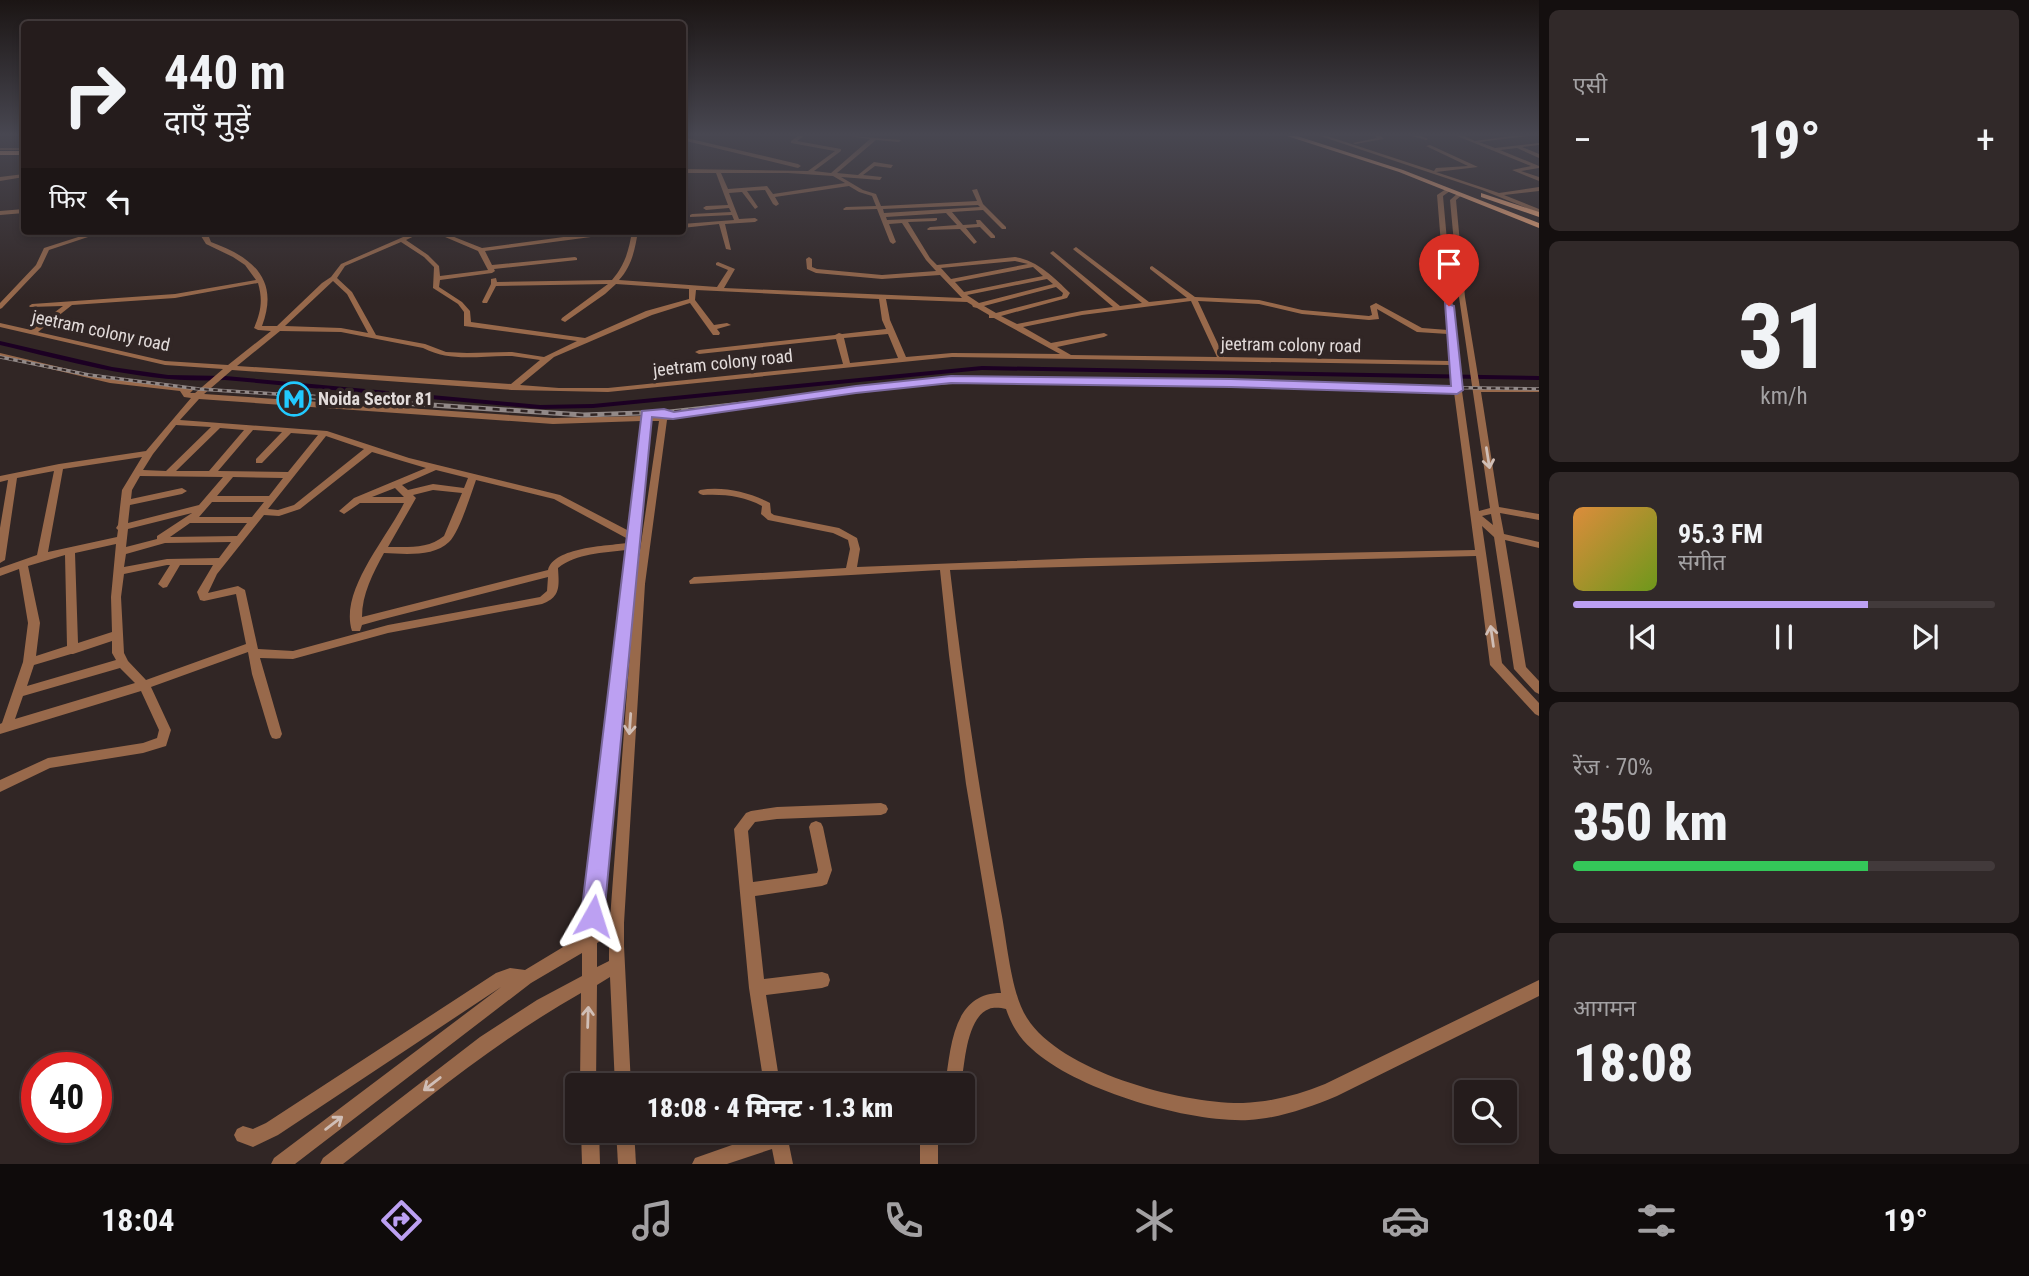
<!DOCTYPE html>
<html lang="hi">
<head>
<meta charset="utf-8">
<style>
	:root { --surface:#251c1c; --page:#312929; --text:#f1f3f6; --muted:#a3a1a3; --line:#423a3b; --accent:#bca0f2 }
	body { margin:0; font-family:"Roboto Condensed","Noto Sans Devanagari",sans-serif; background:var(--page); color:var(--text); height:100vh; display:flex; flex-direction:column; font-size:26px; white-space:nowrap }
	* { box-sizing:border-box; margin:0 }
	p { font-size:23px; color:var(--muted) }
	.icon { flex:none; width:38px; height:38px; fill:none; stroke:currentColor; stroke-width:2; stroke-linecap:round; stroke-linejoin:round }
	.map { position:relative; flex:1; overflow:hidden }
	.panel { display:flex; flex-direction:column; gap:10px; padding:10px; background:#140f0f; width:490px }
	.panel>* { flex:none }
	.top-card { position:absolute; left:21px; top:21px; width:665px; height:214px; border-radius:7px; box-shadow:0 4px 10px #0003,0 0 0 2px var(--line); background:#251c1c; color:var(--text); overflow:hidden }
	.buttons { position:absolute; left:1454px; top:1080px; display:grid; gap:14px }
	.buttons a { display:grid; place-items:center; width:63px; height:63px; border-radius:7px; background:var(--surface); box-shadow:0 4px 10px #0003,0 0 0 2px var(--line); font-size:35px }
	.speed { position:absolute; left:21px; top:1052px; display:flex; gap:14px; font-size:35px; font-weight:700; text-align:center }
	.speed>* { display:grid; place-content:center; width:91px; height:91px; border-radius:50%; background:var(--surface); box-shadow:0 4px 10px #0003,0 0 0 2px var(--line); line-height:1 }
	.speed .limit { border:10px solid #d22; background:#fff; color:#111 }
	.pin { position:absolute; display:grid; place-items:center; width:60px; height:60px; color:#fff; margin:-72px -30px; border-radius:50% 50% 50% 0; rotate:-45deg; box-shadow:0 0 7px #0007 }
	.pin .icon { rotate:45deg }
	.me { position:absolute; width:77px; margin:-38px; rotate:6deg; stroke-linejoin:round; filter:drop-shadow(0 0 5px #0008) }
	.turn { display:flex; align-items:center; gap:24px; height:147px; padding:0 28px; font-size:32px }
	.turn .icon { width:91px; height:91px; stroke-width:2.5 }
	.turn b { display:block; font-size:49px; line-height:60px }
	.then { display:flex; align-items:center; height:66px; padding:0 28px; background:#0003; gap:14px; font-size:26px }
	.big { font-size:52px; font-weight:800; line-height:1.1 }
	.panel .tile { flex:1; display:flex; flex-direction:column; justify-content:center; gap:10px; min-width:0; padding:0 24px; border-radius:10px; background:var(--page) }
	.panel .dial { align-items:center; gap:0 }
	.dial b { font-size:91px; line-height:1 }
	.song { display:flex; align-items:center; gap:21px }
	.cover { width:84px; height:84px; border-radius:10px; background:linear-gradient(135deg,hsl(30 70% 55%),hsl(80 70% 35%)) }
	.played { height:7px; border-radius:4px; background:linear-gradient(90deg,var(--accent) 70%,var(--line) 70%) }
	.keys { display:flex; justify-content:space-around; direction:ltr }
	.heat { display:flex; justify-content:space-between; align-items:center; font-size:38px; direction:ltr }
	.charge { height:10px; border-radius:5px; background:linear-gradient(90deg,#34c759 70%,var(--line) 0) }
	.trip { position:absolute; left:565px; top:1073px; width:410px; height:70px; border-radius:7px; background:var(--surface); box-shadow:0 4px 10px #0003,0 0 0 2px var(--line); font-weight:800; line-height:70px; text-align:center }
	.tabs { display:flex; height:112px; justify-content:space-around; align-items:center; background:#0f0b0b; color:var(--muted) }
	.tabs .icon { width:49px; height:49px }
	.tabs .selected { color:var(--accent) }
	.tabs b { font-size:32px; color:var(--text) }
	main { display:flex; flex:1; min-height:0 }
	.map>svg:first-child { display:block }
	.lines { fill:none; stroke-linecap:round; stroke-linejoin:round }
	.canal { fill:#1c0023; fill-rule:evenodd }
	.minor { fill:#98694b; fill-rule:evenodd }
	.major { fill:#fcae7c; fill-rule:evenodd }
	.rail-far1-casing { stroke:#928988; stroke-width:3.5 }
	.rail-casing { stroke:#928988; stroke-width:5 }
	.rail-far1 { stroke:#312625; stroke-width:2; stroke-dasharray:4.5; stroke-linecap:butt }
	.rail { stroke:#312625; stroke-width:2.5; stroke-dasharray:7; stroke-linecap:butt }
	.oneway { stroke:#d0beb6 }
	.route { fill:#bca0f2; stroke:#7a689d; stroke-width:2 }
	.labels { text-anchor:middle; stroke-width:7; stroke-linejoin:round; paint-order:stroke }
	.far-street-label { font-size:18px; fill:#e2dbda; stroke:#312625 }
	.far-poi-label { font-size:18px; font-weight:bold; fill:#e2dbda; stroke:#312625; text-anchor:start }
</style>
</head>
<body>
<main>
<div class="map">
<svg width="1539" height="1164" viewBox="0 0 1539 1164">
	<rect width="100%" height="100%" fill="#312625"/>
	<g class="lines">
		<!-- canal -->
		<path class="canal" d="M0,341l112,26 56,8 57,1 315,29 53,-1 389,-38 557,10v4l-557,-10 -389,38 -53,1 -315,-29c-79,4 -149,-17 -225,-35z"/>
		<!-- minor -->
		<g class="minor">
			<path d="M21,136h3v3h-2z"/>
			<path d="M798,136h6l-7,5 44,8v2l-27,20 17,2 39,-34 -21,-3 52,4 -2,2 -23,-2 -39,33 21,2 16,-13 19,3 -2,3 -16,-2 -12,9 19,2 -2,3 -39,-3 22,13 13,4 5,12 96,-5 -5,-11 5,-1 6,15 23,23v2h-4l-19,-19 -31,2 11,13 14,-1 -1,-4h4l15,16v2h-4l-11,-11 -14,1 11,14 -3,2 -14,-15 -32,1 -1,-1 3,-2 27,-2 -11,-12 -60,4 1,3 50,-2v2l-2,1 -27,1 22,36 7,7 78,-8c22,3 40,21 55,36l-3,5 -66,18 16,8 65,-13 31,-4 -62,-53 -1,-1 3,-2 67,55 22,-3 -68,-53 -1,-1 3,-2 73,55 38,-4 -37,-29v-2l2,-1 43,31 64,3 43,10 67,6 3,-1 -2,-9 6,-3 46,25 26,2 -11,-135 9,-6h4v2l-7,5 15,167 21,148 11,-3 -31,-211 -9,-97 8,-7h4v2l-6,5 9,97 15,91h59v4h-58l18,115 40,7v6l-39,-7 4,21 35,8v6l-34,-8 21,127 13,14v13l-4,-2 -21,-23 -20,-132 -12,-11 20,137 37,40v13l-4,-2 -45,-49 -14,-109 -526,14c13,114 30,228 51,341 6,30 10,83 26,107 34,54 155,86 216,85 28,-1 55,-8 82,-19l214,-104v16l-202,100c-29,12 -57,22 -88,24 -60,3 -173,-30 -217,-71 -13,-11 -21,-25 -26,-40 -5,-1 -12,-2 -17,0 -23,9 -24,55 -28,76h-16c6,-36 7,-92 56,-92l-35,-209 -17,-129 -9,-85 -250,14 -1,-3 5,-4 152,-9 4,-19 -2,-9 -15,-7 -65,-13 -7,-6 1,-8c-18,-10 -38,-12 -59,-11l-3,-1 -2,-2 2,-2c23,-4 49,2 70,13l1,10 3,2 65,13 18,10 3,11 -3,18 229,-9 389,-8 -21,-158 -223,-7 -280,-3 -95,10 -189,28 -22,164 -21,339v23l7,139h-16l-5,-108 -13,8 -1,100h-16l1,-92c-85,48 -160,111 -238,171h-23l3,-6 157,-121 57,-37 45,-24v-23l-51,30 -236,181h-24l3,-6 227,-171 -223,148 -25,12 -16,-6 -3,-6 3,-6 6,-3 10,3 13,-6 230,-150 14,-5 15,2 58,-35 43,-385c-23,3 -49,3 -68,18 1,18 3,29 -16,36l-154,29 -95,26 -33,-1 22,76 -2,4 -4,1 -4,-1 -2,-4 -18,-60 -4,-22 -97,35 20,43 -5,16 -23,7 -93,15 -50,24v-12l48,-22 95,-15 14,-5 2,-8 -18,-39 -141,43v-10l2,-1 21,-61 5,-39 -9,-54 -19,7v-8l37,-13 17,-84 -37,7 -12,82 -5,3v-35l8,-48 -8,2v-6l59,-12 87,-13 45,-53 -7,-1 -4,-6 -70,-8 -110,-26v-4l110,26 79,9 4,2 -3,3h5l28,-24 -58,-4 -165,-38v-4l31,7 32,-24 -33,1 -1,-1 3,-2 143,-10 81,-14 -11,-15 -12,-8 -27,-13 -5,-8v-5h6l1,3 31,-3 -30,6 2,5c41,15 69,37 51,84h15l45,-43 9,-6 10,-13 76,-33h8l-19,9 22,15 11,11 1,10 48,-6 -10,-19 -47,-20h8l43,17 126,-17h16l-3,2 -136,18 7,14 83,-8 2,1v2l-83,9 1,2 -3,2 -52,7 -1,7 23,15 8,9 1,11 114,16 61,-27 43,-12v-10l-73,-5 -11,10 -40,28 -4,-2 1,-2 46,-34 -112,2 -9,17h-4l-1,-1 9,-18v-5l5,-1 1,4 115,-2c13,-15 17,-30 20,-49h6c-3,18 -6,35 -19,49l98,7 11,-17 -12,-5v-2l2,-1 17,7 -11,19 238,10 -22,-23 -58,4 -66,-6 -9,-4 -1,-10 3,-2 3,2v8l5,2 65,6 54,-4 -10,-11 -24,-37 -13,1 7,18 -3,2 -3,-2 -13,-33 -33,1 -1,-1 3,-2 30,-1 -4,-10 -13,-4 -10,-6 -74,11 4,7 -3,2 -3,-2 -8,-14 -18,1 11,16 -3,2 -13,-17 -13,1 10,26 16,-1 3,2 -3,2 -30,2 6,26 -5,-1 -7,-25 -37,4v-4l52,-4 -2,-5 -42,2v-2l2,-1 39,-2 -2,-4 -23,2 -3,-2 3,-2 22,-1 -12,-32h-34v-4l126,2 27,-20 -44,-8v-2zM721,173h67l45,3 12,7 -72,11 -6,-8 -39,3zM978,205l2,2 -96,6 -1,-4zM401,242l23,15 10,10 -1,21 25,16 6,8v14l113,15 -33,16 -32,-5 -45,1 -21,-1 -21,-8 -49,-9 -24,-43 -15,-14 8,-12zM1015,261l13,3 -77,15 -10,-11zM1033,267l10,9 -79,16 -9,-10zM1047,279l6,5 -74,19 -12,-8zM333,281l14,13 21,39 -27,-5 -56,-2zM258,283c5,17 3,29 -4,45l4,2 13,1 -43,34 -63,-4 -127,-29 34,-27 103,-7zM1056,287l7,6 -1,3 -66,17 -12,-7zM696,290l183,9 3,21 4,9 -44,5 -3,-1 -4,2 -136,15 -4,2 4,2 137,-15 7,25 -235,24h-49l-39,-3 34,-28 98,-42 38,-12 23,32h6l1,-2 -3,-4 14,-4 -4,-2 -13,2 -19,-25zM886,299l81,3 5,3 1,2 4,1 12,7v3h5l66,36 -108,-1 -46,4 -16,-37zM1191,301l26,56 -146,-2 -14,-8 47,-10 4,-2 -4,-2 -53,10 -28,-16 59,-12zM1198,301l61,3 43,10 67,6 10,-1 -2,-10 40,23 31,2 2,27 -226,-4zM280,331l61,1 82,16c29,15 58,7 89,8 9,1 19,3 28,4l-29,24 -274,-18zM888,334l10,24 -48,5 -6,-25zM952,357l498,8 3,22 -222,-6 -280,-3 -95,10 -188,27 -1,-5h-6l-2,6h-9l-1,-4h-6l-1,4 -89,2 -349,-24 28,-24 280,20 96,2zM199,399l354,25 88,-3 -12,110 -69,-36 -151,-37 -82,-27 -147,-11zM649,421h10l-24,163 -25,335 -11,7zM176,425l35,2 -45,44 -23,-1 10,-16zM220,428l24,2 -35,41h-33zM253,430l29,2 -26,27v4h6l29,-30 27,2 -30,37 -70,-1zM326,436l38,13 -70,56 -16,5 -10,-1zM372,452l54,16 -72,30 -15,13 5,3 16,-11h44c-17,35 -65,88 -52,128h8l2,-6 18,-5 168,-43 -1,14 -7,6 -152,28 -95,26 -35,-2 -13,-59 -7,-4 -30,7 9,-19 47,-59 15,1 21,-7zM142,457l-20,33 -4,35 -2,3 2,2 -1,7 -69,15 15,-83zM436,470l32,8 -4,10 -31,-4 -25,6 -6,-5zM140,476l83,1 -24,28 -71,18 2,-18 52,-11 5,-3 -5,-3 -51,11 1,-9zM233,477l50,1 -14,18h-52zM476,480l78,19 74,40 -1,4c-20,3 -73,4 -79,27l-186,47c0,-23 11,-44 22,-64 20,1 50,4 65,-11 10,-9 22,-48 27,-62zM395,488l9,9h-32zM433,490l29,3 -18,43c-16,13 -36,11 -56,11l28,-49 -3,-3zM212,502h52l-12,15h-53zM192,513l-35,23v3l-31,8 2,-18zM1491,514l2,11 -11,-9zM190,523h57l-10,13 -67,1zM231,542l-12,16 -52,1 -43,8 2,-13 39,-11zM116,544l-5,53 1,35 -34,11 -3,-90zM65,555l2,91 -31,10 4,-33 -12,-57zM167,565h3l-12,19 5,4 4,-1 13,-22h33l-16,27 3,8 4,1 32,-7 10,50 -100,36 -18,-19 -4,-8 -3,-56 3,-23zM112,641v12l4,7 -89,26 7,-21 37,-11h2zM120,668l15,15 -120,36 8,-23zM609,936v25l-12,6v-24z"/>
			<path d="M1320,136h7l107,35 2,-3 32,-2 -42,-20 4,-1 48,22 -42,5 63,21 40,-6v4l-35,4 35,14v4l-57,-23z"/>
			<path d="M1375,136h6l3,3 -29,5 -2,-1 24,-5z"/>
			<path d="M1412,136h9l7,3 -2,1z"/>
			<path d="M1457,136h7l11,5 36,-5h18l-50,6 16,6 44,-5v2l-17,2 17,7v4l-22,-10 -17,2 39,16v2l-18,3 18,6v4l-27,-11 19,-4z"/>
			<path d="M682,137l116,27 3,2 -3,2 -116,-28z"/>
			<rect x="0" y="148" width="24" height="2"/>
			<path d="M24,174v3l-24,4v-4z"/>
			<path d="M24,209v4l-24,2v-4z"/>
			<path d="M97,231h9l-57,19 -8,17 -39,41 -2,1v-6l36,-38 8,-17z"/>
			<path d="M881,803l5,2 2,4 -2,4 -5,2 -104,4 -22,3 -7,9 5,51 64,-9 1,-3 -9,-43 2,-4 5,-2 5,2 2,4 9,43 -5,14 -5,2 -67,10 9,83 58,-7 6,2 2,6 -2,6 -6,2 -56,7 14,90h-16l-15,-97 -15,-159 12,-16 5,-2 26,-4z"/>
			<path d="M860,1073l22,6 2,6h-64l2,-6 6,-2z"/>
			<path d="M581,1130h18l1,34h-18z"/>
			<path d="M616,1130h18l2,34h-18z"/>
			<path d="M768,1130h18l7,34h-18l-3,-15 -45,15h-35l3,-6 74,-26z"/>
			<path d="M915,1130h18l5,13v21h-18v-21z"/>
		</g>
		<!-- major -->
		<g class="major">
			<path d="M1287,136h10l106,34 136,53v5l-140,-56z"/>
			<rect x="0" y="151" width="24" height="4"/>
			<path d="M1481,193l58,19v5l-58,-20z"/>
		</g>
		<defs>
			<g id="rail-far1">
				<path d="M0,357l89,18 110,14 138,9"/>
				<path d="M790,398l117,-13 83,-5 549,9"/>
			</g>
			<path id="rail" d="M311,397l272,18 87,-3 135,-15"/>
		</defs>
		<!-- rail-far1 casing -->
		<use href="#rail-far1" class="rail-far1-casing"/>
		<!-- rail casing -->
		<use href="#rail" class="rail-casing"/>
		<!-- rail-far1 -->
		<use href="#rail-far1" class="rail-far1"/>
		<!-- rail -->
		<use href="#rail" class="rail"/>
	</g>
	<!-- one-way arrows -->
	<defs><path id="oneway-shaft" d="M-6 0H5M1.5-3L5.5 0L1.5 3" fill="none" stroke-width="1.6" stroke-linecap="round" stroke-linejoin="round" transform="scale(1.75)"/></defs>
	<g class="oneway">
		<use href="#oneway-shaft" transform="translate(1488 458) rotate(81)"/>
		<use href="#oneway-shaft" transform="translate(1492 636) rotate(-98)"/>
		<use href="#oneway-shaft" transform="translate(630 724) rotate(94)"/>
		<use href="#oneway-shaft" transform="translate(588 1017) rotate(-88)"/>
		<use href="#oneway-shaft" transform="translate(432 1084) rotate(142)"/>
		<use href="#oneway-shaft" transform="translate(334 1123) rotate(-37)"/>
	</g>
	<!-- sky -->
	<linearGradient id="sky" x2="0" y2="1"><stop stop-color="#1b1514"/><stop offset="0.45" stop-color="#484751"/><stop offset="1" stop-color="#484751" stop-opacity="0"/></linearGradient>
	<rect width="1539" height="299" fill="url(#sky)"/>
	<!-- route -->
	<path class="route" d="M1445,303l9,3 9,84 -6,4 -226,-7 -280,-4 -95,10 -183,26 -21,-2 -48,499 -4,8 -7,3 -8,-3 -4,-8 61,-505 22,-2 10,3 182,-26 95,-10 280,3 220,7z"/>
	<!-- icons -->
	<defs>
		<symbol id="metro-ring" viewBox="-11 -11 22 22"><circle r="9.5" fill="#312625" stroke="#22c9fe" stroke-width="1.5"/><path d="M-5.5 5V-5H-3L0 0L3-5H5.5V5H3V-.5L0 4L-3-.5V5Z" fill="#22c9fe"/></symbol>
	</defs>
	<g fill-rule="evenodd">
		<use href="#metro-ring" x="275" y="380" width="38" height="38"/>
	</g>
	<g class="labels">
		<!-- far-street labels -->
		<g class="far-street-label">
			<text transform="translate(101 331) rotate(12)" y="6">jeetram colony road</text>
			<text transform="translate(1291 345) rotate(1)" y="6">jeetram colony road</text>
			<text transform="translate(723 363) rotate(-6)" y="6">jeetram colony road</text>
		</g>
		<!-- far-poi labels -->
		<g class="far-poi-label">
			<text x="318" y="405">Noida Sector 81</text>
		</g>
	</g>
</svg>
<div class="buttons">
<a><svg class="icon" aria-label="search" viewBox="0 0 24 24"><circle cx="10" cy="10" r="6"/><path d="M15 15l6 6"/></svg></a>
</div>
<div class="speed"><div class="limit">40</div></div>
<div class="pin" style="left:1449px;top:306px;background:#d93025"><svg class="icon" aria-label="arrive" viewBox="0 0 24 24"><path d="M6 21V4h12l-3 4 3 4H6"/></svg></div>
<svg class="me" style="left:593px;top:916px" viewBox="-20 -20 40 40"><path d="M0-17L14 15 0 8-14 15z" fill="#bca0f2" stroke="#fff" stroke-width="4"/></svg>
<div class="trip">18:08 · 4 मिनट · 1.3 km</div>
<div class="top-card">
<div class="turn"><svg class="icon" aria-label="right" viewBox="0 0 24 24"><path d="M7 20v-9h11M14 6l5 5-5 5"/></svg><div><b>440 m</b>दाएँ मुड़ें</div></div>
<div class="then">फिर<svg class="icon" aria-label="left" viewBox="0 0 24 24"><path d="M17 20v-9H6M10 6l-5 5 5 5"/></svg></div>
</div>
</div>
<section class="panel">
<div class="tile"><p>एसी</p>
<div class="heat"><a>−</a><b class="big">19°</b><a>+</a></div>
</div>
<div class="tile dial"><b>31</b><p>km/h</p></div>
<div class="tile">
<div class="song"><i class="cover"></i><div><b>95.3 FM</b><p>संगीत</p></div></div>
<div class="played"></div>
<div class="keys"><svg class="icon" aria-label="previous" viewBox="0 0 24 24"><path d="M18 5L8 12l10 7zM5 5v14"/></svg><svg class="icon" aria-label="pause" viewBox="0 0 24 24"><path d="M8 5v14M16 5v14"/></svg><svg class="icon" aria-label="next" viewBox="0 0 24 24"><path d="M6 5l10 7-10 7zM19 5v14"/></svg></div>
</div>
<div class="tile"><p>रेंज · 70%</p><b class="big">350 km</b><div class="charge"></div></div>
<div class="tile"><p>आगमन</p><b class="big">18:08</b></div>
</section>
</main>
<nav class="tabs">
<b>18:04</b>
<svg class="icon selected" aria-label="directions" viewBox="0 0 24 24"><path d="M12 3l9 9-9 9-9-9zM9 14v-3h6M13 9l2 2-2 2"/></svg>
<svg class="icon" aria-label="music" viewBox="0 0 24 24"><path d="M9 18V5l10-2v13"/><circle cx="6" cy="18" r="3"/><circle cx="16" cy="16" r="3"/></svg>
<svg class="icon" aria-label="phone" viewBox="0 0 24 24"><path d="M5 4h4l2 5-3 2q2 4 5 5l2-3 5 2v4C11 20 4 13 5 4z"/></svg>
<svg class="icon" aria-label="climate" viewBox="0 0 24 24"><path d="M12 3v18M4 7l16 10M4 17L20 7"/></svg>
<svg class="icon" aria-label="car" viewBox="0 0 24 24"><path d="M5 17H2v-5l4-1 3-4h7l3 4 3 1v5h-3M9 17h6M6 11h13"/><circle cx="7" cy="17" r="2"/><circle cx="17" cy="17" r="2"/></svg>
<svg class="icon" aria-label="filters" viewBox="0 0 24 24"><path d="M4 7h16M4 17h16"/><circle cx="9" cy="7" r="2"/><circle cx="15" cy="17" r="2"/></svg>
<b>19°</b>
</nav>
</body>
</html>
